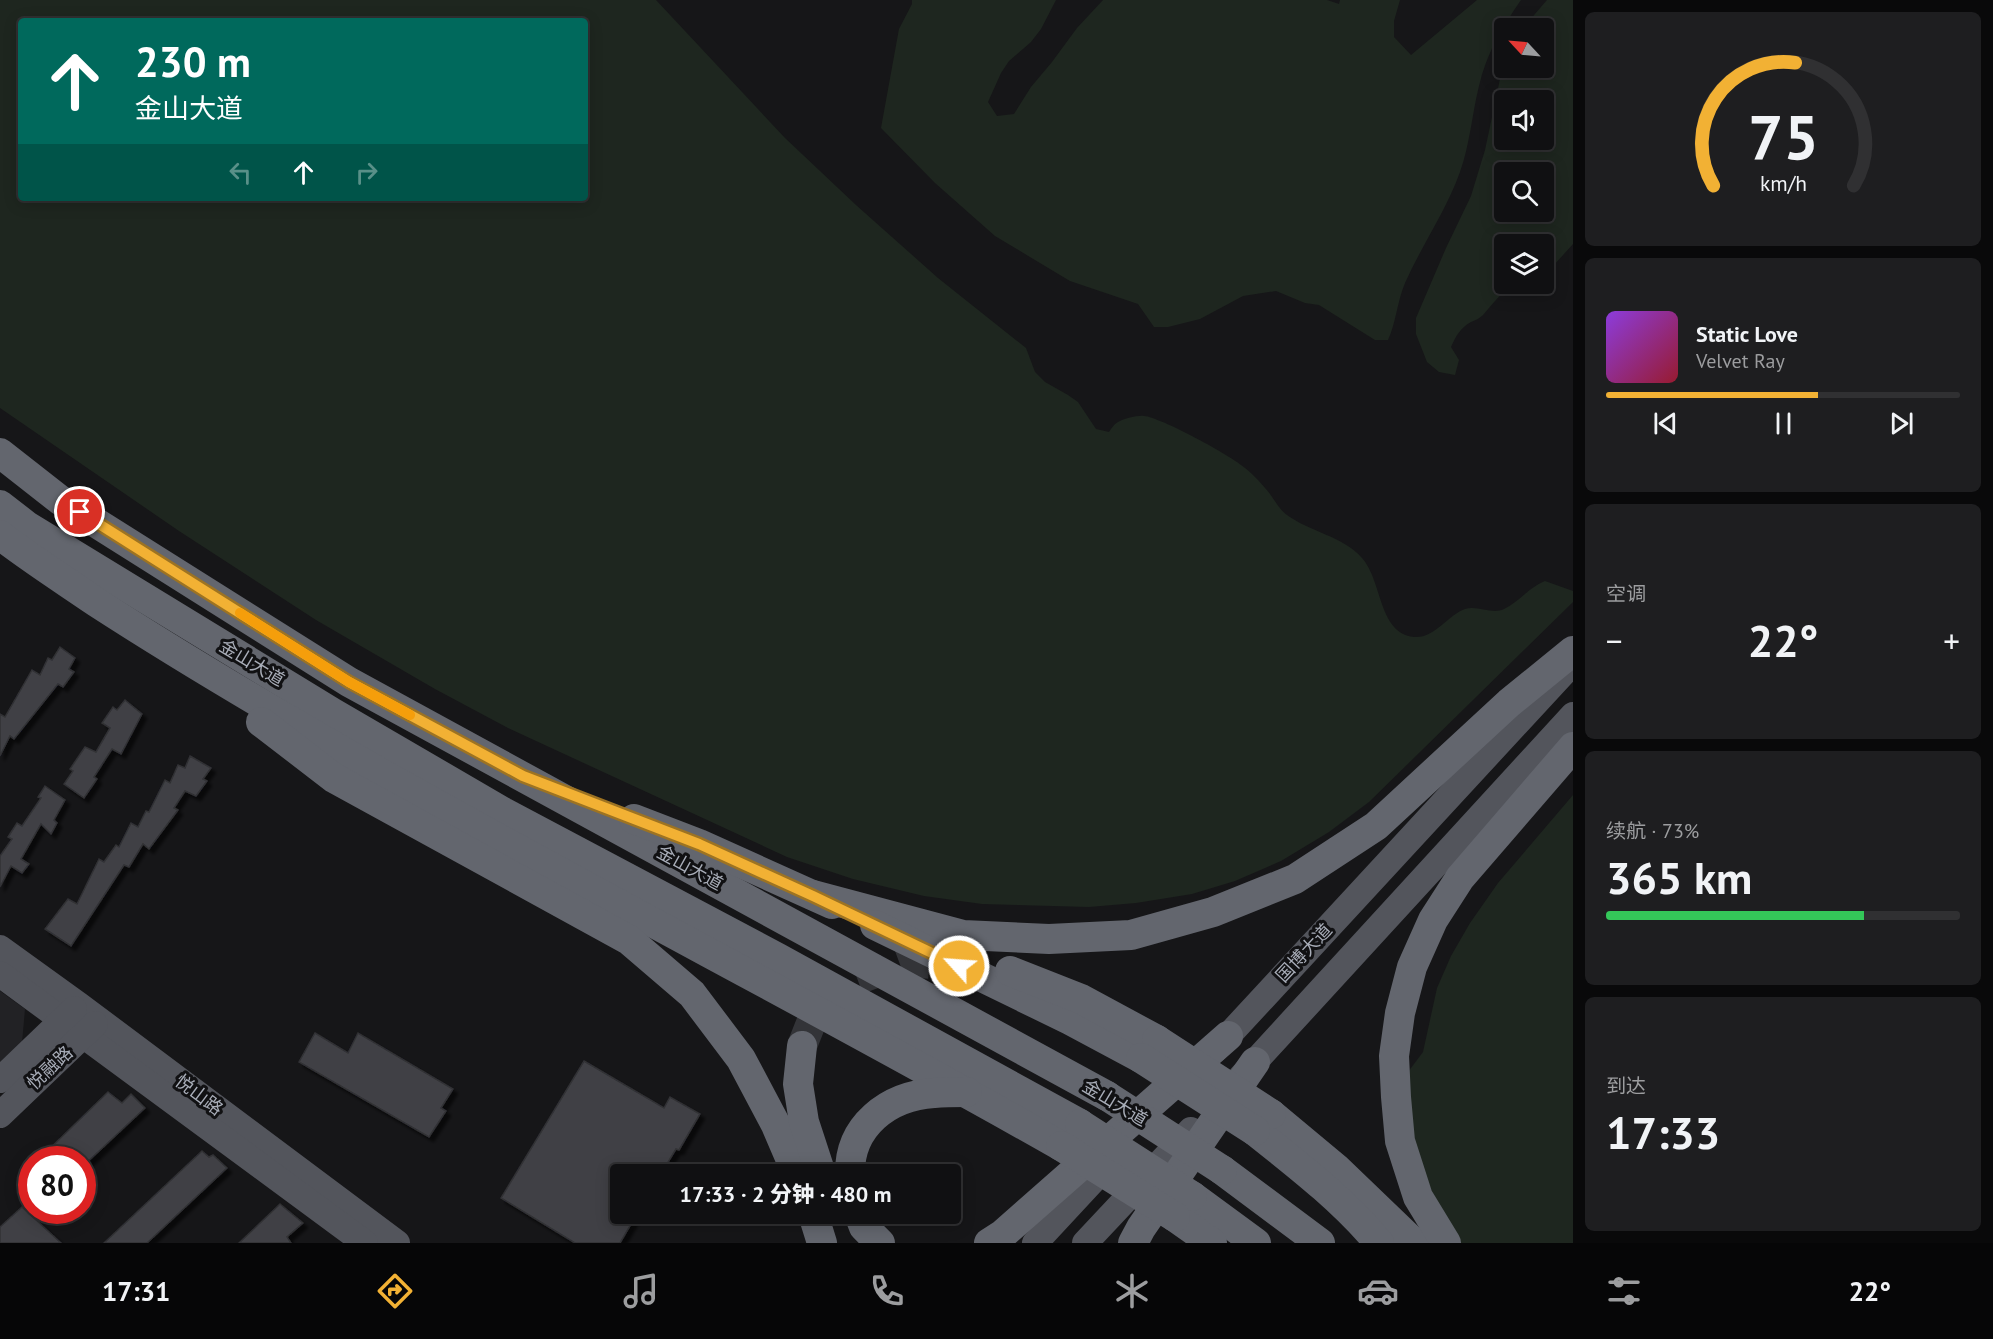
<!DOCTYPE html>
<html lang="zh">
<head>
<meta charset="utf-8">
<style>
	:root { --surface:#101012; --page:#1e1e20; --text:#f1f3f6; --muted:#9c9d9f; --line:#303032; --accent:#f2b134 }
	body { margin:0; font-family:"PT Sans","Noto Sans SC",sans-serif; background:var(--page); color:var(--text); height:100vh; display:flex; flex-direction:column; font-size:22px; white-space:nowrap }
	* { box-sizing:border-box; margin:0 }
	p { font-size:20px; color:var(--muted) }
	.icon { flex:none; width:33px; height:33px; fill:none; stroke:currentColor; stroke-width:2; stroke-linecap:round; stroke-linejoin:round }
	.map { position:relative; flex:1; overflow:hidden }
	.side { display:flex; flex-direction:column; gap:12px; padding:12px; background:#09090a; width:420px }
	.side>* { flex:none }
	.hud { position:absolute; left:18px; top:18px; width:570px; height:183px; border-radius:6px; box-shadow:0 3px 15px #0003,0 0 0 2px var(--line); background:#00695c; color:#fff; overflow:hidden }
	.needle { width:39px; rotate:296deg }
	.tools { position:absolute; left:1494px; top:18px; display:grid; gap:12px }
	.tools a { display:grid; place-items:center; width:60px; height:60px; border-radius:6px; background:var(--surface); box-shadow:0 3px 15px #0003,0 0 0 2px var(--line); font-size:30px }
	.speed { position:absolute; left:18px; top:1146px; display:flex; gap:12px; font-size:30px; font-weight:700; text-align:center }
	.speed>* { display:grid; place-content:center; width:78px; height:78px; border-radius:50%; background:var(--surface); box-shadow:0 3px 15px #0003,0 0 0 2px var(--line); line-height:1 }
	.speed .limit { border:9px solid #d22; background:#fff; color:#111 }
	.pin { position:absolute; display:grid; place-items:center; width:51px; height:51px; color:#fff; margin:-26px; border:3px solid #fff; border-radius:50%; box-shadow:0 2px 6px #0007 }
	.me { position:absolute; width:66px; margin:-33px; rotate:296deg; stroke-linejoin:round; filter:drop-shadow(0 0 4px #0008) }
	.turn { display:flex; align-items:center; gap:21px; height:126px; padding:0 18px; font-size:27px }
	.turn .icon { width:78px; height:78px; stroke-width:2.5 }
	.turn b { display:block; font-size:42px; line-height:51px }
	.lanes { display:flex; align-items:center; height:57px; padding:0 18px; background:#0003; justify-content:center; gap:30px; direction:ltr }
	.lanes .off { opacity:.35 }
	.big { font-size:45px; font-weight:800; line-height:1.1 }
	.side .tile { flex:1; display:flex; flex-direction:column; justify-content:center; gap:9px; min-width:0; padding:0 21px; border-radius:9px; background:var(--page) }
	.side .dial { align-items:center; gap:0 }
	.dial svg { height:156px; overflow:visible; fill:none; stroke:var(--line); stroke-width:7; stroke-linecap:round; text-anchor:middle }
	.dial text { fill:var(--text); stroke:none }
	.song { display:flex; align-items:center; gap:18px }
	.cover { width:72px; height:72px; border-radius:9px; background:linear-gradient(135deg,hsl(270 70% 55%),hsl(350 70% 35%)) }
	.played { height:6px; border-radius:3px; background:linear-gradient(90deg,var(--accent) 60%,var(--line) 60%) }
	.keys { display:flex; justify-content:space-around; direction:ltr }
	.heat { display:flex; justify-content:space-between; align-items:center; font-size:33px; direction:ltr }
	.charge { height:9px; border-radius:4px; background:linear-gradient(90deg,#34c759 73%,var(--line) 0) }
	.trip { position:absolute; left:610px; top:1164px; width:351px; height:60px; border-radius:6px; background:var(--surface); box-shadow:0 3px 15px #0003,0 0 0 2px var(--line); font-weight:800; line-height:60px; text-align:center }
	.menu { display:flex; height:96px; justify-content:space-around; align-items:center; background:#060607; color:var(--muted) }
	.menu .icon { width:42px; height:42px }
	.menu .on { color:var(--accent) }
	.menu b { font-size:27px; color:var(--text) }
	main { display:flex; flex:1; min-height:0 }
	.map>svg:first-child { display:block }
	.built { fill:#222225 }
	.green { fill:#1e261f; fill-rule:evenodd }
	.building { fill:#404145; stroke:#303034; stroke-width:1.5; filter:url(#shadow) }
	.lines { fill:none; stroke-linecap:round; stroke-linejoin:round }
	.highway-tunnel { stroke:#333438; stroke-width:30; stroke-dasharray:30 15; stroke-linecap:butt }
	.major { stroke:#53555c; stroke-width:26 }
	.highway { stroke:#63666e; stroke-width:30 }
	.highway-bridge { stroke:#63666e; stroke-width:30 }
	.route-casing { stroke:#9d7322; stroke-width:15 }
	.route { stroke:#f2b134; stroke-width:10 }
	.slow { stroke:#f59e0b; stroke-width:10 }
	.labels { text-anchor:middle; stroke-width:6; stroke-linejoin:round; paint-order:stroke }
	.street-label { font-size:18px; fill:#a8adb8; stroke:#111113 }
</style>
</head>
<body>
<main>
<div class="map">
<svg width="1573" height="1243" viewBox="0 0 1573 1243">
	<defs>
		<filter id="shadow"><feDropShadow dx="4.5" dy="4.5" stdDeviation="1.5" flood-color="#0009"/></filter>
	</defs>
	<rect width="100%" height="100%" fill="#161618"/>
	<!-- built -->
	<path class="built" d="M0,991l25,18 -3,34 -22,21z"/>
	<!-- green -->
	<g class="green">
		<path d="M0,0h656l129,138 71,67 82,73 88,70 9,24 10,10 23,13 10,7 18,27 13,3c2,-3 5,-8 9,-10 5,-3 20,-7 26,-6 16,1 88,40 101,52 9,7 18,17 25,26 5,7 10,16 17,21 23,17 56,21 75,43 21,24 16,75 52,79 20,2 34,-22 51,-28 13,-4 27,6 39,0 16,-8 23,-20 41,-28l28,10v11l-204,200 -40,30 -48,29 -46,20 -43,13 -56,9 -47,4 -107,-3 -58,-8 -71,-17 -66,-22 -279,-129 -73,-39 -119,-69 -137,-89 -179,-123zM21,21h564v177h-564z"/>
		<path d="M912,0h144l-15,29 -10,13 -22,19 -8,12 -13,29 9,14 17,-2 17,-27 21,-25 25,-34 26,-28h224l12,4 1,-4h60l-6,21v16l17,18 66,-55h44c-18,26 -35,54 -42,86 -7,28 -9,58 -19,86 -14,39 -38,73 -55,111 -8,19 -9,40 -17,57h-13l-56,-35 -14,-2 -29,-12 -33,5 -43,23 -32,8h-14l-16,-23 -68,-23 -75,-45 -60,-53 -54,-55 18,-99 13,-25z"/>
		<path d="M1547,0h26v244l-29,32v-32h-40v40h30c-34,5 -30,8 -51,31 -3,3 -7,5 -12,7 -11,6 -15,14 -20,25l8,13 -4,15 -16,-3 -12,-10 -11,-28v-16l30,-70 25,-52 14,-46 19,-90v8h40v-40h-21zM1544,100v40h-40v-40zM1544,172v40h-40v-40z"/>
		<path d="M1573,795v448h-114c-22,-38 -43,-80 -49,-125 -2,-15 -1,-31 -2,-46l15,-20 14,-64 14,-32 19,-33 28,-40z"/>
	</g>
	<!-- building -->
	<g class="building">
		<path d="M60,647l15,11 -6,11 5,3 -11,15 -5,-3 -44,55 -4,-3 -10,20v-42l5,3 27,-47 8,5 8,-17 4,2z"/>
		<path d="M125,700l17,14 -21,40 -9,-5 -18,28 3,2 -13,19 -20,-14 9,-13 -3,-2 15,-22 11,5 14,-24 -8,-5 11,-16 4,3z"/>
		<path d="M190,756l21,12 -8,11 4,2 -11,15 -11,-5 -11,17 4,2 -29,39 -6,-5 -14,23 -5,-2 -53,81 -26,-17 23,-30 9,5 22,-45 5,3 12,-17 3,2 12,-24 7,4 8,-16 3,1 16,-32 5,3 8,-18 7,3z"/>
		<path d="M45,786l20,14 -11,20 3,3 -6,11 -10,-10 -20,35 8,5 -7,9 -11,-7 -11,21v-31l12,-17 -4,-2 9,-14 5,3 19,-28 -3,-1z"/>
		<path d="M315,1033l33,20 10,-20 95,56 -12,19 5,3 -17,26 -130,-75z"/>
		<path d="M584,1061l80,47 6,-11 30,17 -21,36 -3,-1 -15,25h-40v40h16l-17,29h-45l-74,-45z"/>
		<path d="M108,1092l14,11 9,-9 14,14 -63,59v-7h-44z"/>
		<path d="M202,1151l7,6 4,-2 14,13 -80,75h-43z"/>
		<path d="M280,1204l23,19 -16,14 4,6h-52z"/>
		<path d="M22,1207l39,36h-61v-16z"/>
	</g>
	<g class="lines">
		<!-- highway-tunnel -->
		<path class="highway-tunnel" d="M802,1046l13,-33 36,-31 54,-20 53,4"/>
		<!-- major -->
		<g class="major">
			<path d="M0,948l79,57 318,238"/>
			<path d="M0,974l365,269"/>
			<path d="M1215,1050l352,-381"/>
			<path d="M1241,1077l332,-362"/>
			<path d="M0,1080l74,-71"/>
			<path d="M0,1115l95,-91"/>
			<path d="M1035,1243l79,-85"/>
			<path d="M1085,1243l106,-113"/>
		</g>
		<!-- highway -->
		<g class="highway">
			<path d="M0,453l60,47 289,182 758,414"/>
			<path d="M0,505l27,21 306,187 170,99 275,146 302,166"/>
			<path d="M0,535c31,24 64,45 96,67 88,57 178,110 269,162 230,131 466,251 696,382"/>
			<path d="M261,722l73,56 295,162 63,54 49,65 35,66 21,49"/>
			<path d="M634,819l65,25 133,60"/>
			<path d="M813,895l150,40 86,4 82,-4 82,-23 82,-33 81,-53 133,-123 64,-52"/>
			<path d="M875,925l195,95 71,38"/>
			<path d="M1010,971l71,28 76,41"/>
			<path d="M802,1046l-4,38 6,38 17,52"/>
			<path d="M1271,1114l66,55 77,74"/>
			<path d="M1255,1131c44,35 88,69 124,112"/>
			<path d="M1222,1170l98,73"/>
			<path d="M850,1174c-1,-48 38,-78 84,-81 11,-1 22,-1 33,-1"/>
			<path d="M1192,1196l64,47"/>
			<path d="M813,1214l9,29"/>
			<path d="M859,1214l5,13 16,16"/>
			<path d="M1175,1217l37,26"/>
			<path d="M989,1243l14,-9 225,-198"/>
			<path d="M1133,1243l8,-15 114,-166"/>
			<path d="M1446,1243l-28,-46 -18,-56 -4,-44 -2,-41 6,-43 12,-46 21,-47 27,-42 113,-131"/>
		</g>
		<!-- highway-bridge -->
		<g class="highway-bridge">
			<path d="M1157,1040l114,74"/>
			<path d="M1141,1058l114,73"/>
			<path d="M1107,1096l115,74"/>
			<path d="M1080,1124l112,72"/>
			<path d="M1061,1146l114,71"/>
		</g>
	</g>
	<g class="lines">
		<defs>
			<path id="route" d="M80,512l269,170 174,94 176,68 114,52 146,70"/>
		</defs>
		<!-- route casing -->
		<use href="#route" class="route-casing"/>
		<!-- route -->
		<use href="#route" class="route"/>
		<!-- slow -->
		<path class="slow" d="M240,613l109,69 61,33"/>
	</g>
	<g class="labels">
		<!-- street labels -->
		<g class="street-label">
			<text transform="translate(252 663) rotate(31)" y="6">金山大道</text>
			<text transform="translate(690 868) rotate(29)" y="6">金山大道</text>
			<text transform="translate(1304 953) rotate(-47)" y="6">国博大道</text>
			<text transform="translate(50 1068) rotate(-43)" y="6">悦融路</text>
			<text transform="translate(199 1095) rotate(37)" y="6">悦山路</text>
			<text transform="translate(1115 1103) rotate(31)" y="6">金山大道</text>
		</g>
	</g>
</svg>
<div class="tools">
<a><svg class="needle" viewBox="-14 -14 28 28"><path d="M0-13l5 13h-10z" fill="#e53935"/><path d="M0 13l5-13h-10z" fill="#9c9d9f"/></svg></a>
<a><svg class="icon" aria-label="sound" viewBox="0 0 24 24"><path d="M4 9h4l5-4v14l-5-4H4zM17 9q2 3 0 6"/></svg></a>
<a><svg class="icon" aria-label="search" viewBox="0 0 24 24"><circle cx="10" cy="10" r="6"/><path d="M15 15l6 6"/></svg></a>
<a><svg class="icon" aria-label="layers" viewBox="0 0 24 24"><path d="M12 4l9 5-9 5-9-5zM3 14l9 5 9-5"/></svg></a>
</div>
<div class="speed"><div class="limit">80</div></div>
<div class="pin" style="left:80px;top:512px;background:#d93025"><svg class="icon" aria-label="arrive" viewBox="0 0 24 24"><path d="M6 21V4h12l-3 4 3 4H6"/></svg></div>
<svg class="me" style="left:959px;top:966px" viewBox="-20 -20 40 40"><circle r="17" fill="#f2b134" stroke="#fff" stroke-width="3"/><path d="M0-11L8 9 0 5-8 9z" fill="#fff"/></svg>
<div class="trip">17:33 · 2 分钟 · 480 m</div>
<div class="hud">
<div class="turn"><svg class="icon" aria-label="ahead" viewBox="0 0 24 24"><path d="M12 20V5M6 11l6-6 6 6"/></svg><div><b>230 m</b>金山大道</div></div>
<div class="lanes"><svg class="icon off" aria-label="left" viewBox="0 0 24 24"><path d="M17 20v-9H6M10 6l-5 5 5 5"/></svg><svg class="icon" aria-label="ahead" viewBox="0 0 24 24"><path d="M12 20V5M6 11l6-6 6 6"/></svg><svg class="icon off" aria-label="right" viewBox="0 0 24 24"><path d="M7 20v-9h11M14 6l5 5-5 5"/></svg></div>
</div>
</div>
<section class="side">
<div class="tile dial"><svg viewBox="0 0 100 80">
<path d="M14 69A42 42 0 1 1 86 69"/>
<path d="M14 69A42 42 0 0 1 56 6" stroke="#f2b134"/>
<text x="50" y="56" font-size="32" font-weight="700">75</text>
<text x="50" y="72" font-size="11">km/h</text>
</svg></div>
<div class="tile">
<div class="song"><i class="cover"></i><div><b>Static Love</b><p>Velvet Ray</p></div></div>
<div class="played"></div>
<div class="keys"><svg class="icon" aria-label="previous" viewBox="0 0 24 24"><path d="M18 5L8 12l10 7zM5 5v14"/></svg><svg class="icon" aria-label="pause" viewBox="0 0 24 24"><path d="M8 5v14M16 5v14"/></svg><svg class="icon" aria-label="next" viewBox="0 0 24 24"><path d="M6 5l10 7-10 7zM19 5v14"/></svg></div>
</div>
<div class="tile"><p>空调</p>
<div class="heat"><a>−</a><b class="big">22°</b><a>+</a></div>
</div>
<div class="tile"><p>续航 · 73%</p><b class="big">365 km</b><div class="charge"></div></div>
<div class="tile"><p>到达</p><b class="big">17:33</b></div>
</section>
</main>
<nav class="menu">
<b>17:31</b>
<svg class="icon on" aria-label="directions" viewBox="0 0 24 24"><path d="M12 3l9 9-9 9-9-9zM9 14v-3h6M13 9l2 2-2 2"/></svg>
<svg class="icon" aria-label="music" viewBox="0 0 24 24"><path d="M9 18V5l10-2v13"/><circle cx="6" cy="18" r="3"/><circle cx="16" cy="16" r="3"/></svg>
<svg class="icon" aria-label="phone" viewBox="0 0 24 24"><path d="M5 4h4l2 5-3 2q2 4 5 5l2-3 5 2v4C11 20 4 13 5 4z"/></svg>
<svg class="icon" aria-label="climate" viewBox="0 0 24 24"><path d="M12 3v18M4 7l16 10M4 17L20 7"/></svg>
<svg class="icon" aria-label="car" viewBox="0 0 24 24"><path d="M5 17H2v-5l4-1 3-4h7l3 4 3 1v5h-3M9 17h6M6 11h13"/><circle cx="7" cy="17" r="2"/><circle cx="17" cy="17" r="2"/></svg>
<svg class="icon" aria-label="filters" viewBox="0 0 24 24"><path d="M4 7h16M4 17h16"/><circle cx="9" cy="7" r="2"/><circle cx="15" cy="17" r="2"/></svg>
<b>22°</b>
</nav>
</body>
</html>
